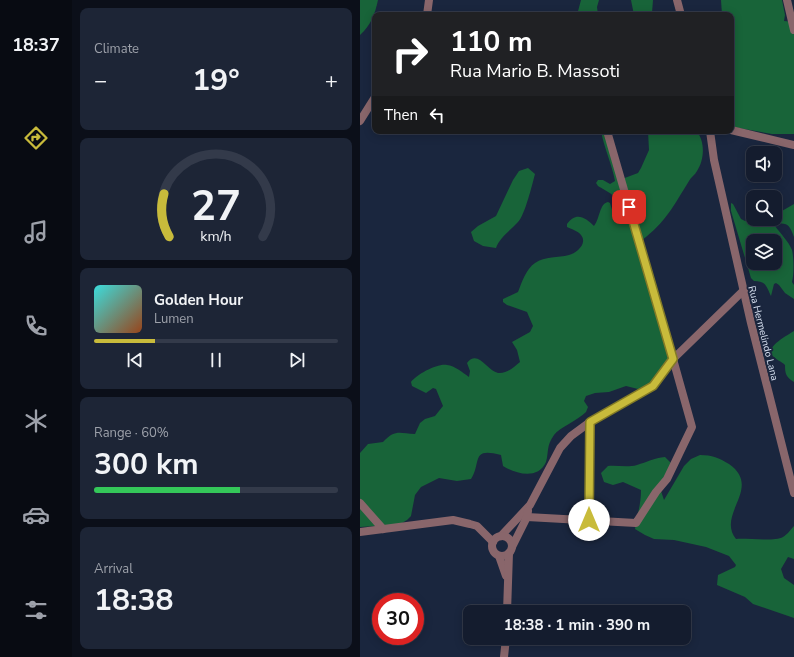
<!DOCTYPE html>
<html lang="en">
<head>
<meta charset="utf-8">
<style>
	:root { --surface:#141c2e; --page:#1d2536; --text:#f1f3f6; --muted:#9da1aa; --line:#333a4a; --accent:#c8bb3b }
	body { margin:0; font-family:"Nunito Sans",sans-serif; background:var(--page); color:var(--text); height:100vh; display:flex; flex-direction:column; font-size:15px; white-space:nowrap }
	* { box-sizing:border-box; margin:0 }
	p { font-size:13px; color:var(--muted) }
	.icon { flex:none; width:22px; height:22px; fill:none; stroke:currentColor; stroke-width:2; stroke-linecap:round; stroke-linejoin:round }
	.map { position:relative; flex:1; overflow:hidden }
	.drawer { display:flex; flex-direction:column; gap:8px; padding:8px; background:#0b0f19; width:288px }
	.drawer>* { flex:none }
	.banner { position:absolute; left:12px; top:12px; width:362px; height:122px; border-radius:8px; box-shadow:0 2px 10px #0003,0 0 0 1px var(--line); background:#202124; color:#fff; overflow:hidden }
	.tools { position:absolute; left:386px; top:146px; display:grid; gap:8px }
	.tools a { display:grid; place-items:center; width:36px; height:36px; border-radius:8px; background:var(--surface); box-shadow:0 2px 10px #0003,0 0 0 1px var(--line); font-size:20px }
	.speed { position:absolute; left:12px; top:593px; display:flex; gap:8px; font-size:20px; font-weight:700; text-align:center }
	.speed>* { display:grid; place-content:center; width:52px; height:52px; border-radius:50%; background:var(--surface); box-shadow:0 2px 10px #0003,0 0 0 1px var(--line); line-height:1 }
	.speed .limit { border:6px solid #d22; background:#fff; color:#111 }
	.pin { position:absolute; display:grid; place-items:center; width:34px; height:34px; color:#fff; margin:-17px; border-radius:8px; box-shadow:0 2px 6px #0006 }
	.me { position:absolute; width:44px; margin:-22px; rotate:0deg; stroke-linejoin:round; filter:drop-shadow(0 0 3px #0008) }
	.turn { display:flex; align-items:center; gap:14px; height:84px; padding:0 12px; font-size:18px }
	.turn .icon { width:52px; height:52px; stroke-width:2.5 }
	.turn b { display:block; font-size:28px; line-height:34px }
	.then { display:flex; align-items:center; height:38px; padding:0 12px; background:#0003; gap:8px; font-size:15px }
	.big { font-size:30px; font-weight:700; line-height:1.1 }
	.drawer .card { flex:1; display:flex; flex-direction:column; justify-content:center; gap:6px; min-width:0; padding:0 14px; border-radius:8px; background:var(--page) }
	.drawer .dial { align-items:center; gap:0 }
	.dial svg { height:104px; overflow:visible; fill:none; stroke:var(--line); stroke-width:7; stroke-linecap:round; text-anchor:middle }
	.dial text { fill:var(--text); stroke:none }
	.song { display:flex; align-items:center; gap:12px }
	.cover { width:48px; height:48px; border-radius:6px; background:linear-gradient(135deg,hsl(180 70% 55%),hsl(20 70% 35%)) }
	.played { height:4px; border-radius:2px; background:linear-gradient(90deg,var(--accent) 25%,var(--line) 25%) }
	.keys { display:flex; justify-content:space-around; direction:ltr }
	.heat { display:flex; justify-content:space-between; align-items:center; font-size:22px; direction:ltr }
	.charge { height:6px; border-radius:3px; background:linear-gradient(90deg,#34c759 60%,var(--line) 0) }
	.trip { position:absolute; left:103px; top:605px; width:228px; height:40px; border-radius:8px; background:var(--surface); box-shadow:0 2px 10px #0003,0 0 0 1px var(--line); font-weight:700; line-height:40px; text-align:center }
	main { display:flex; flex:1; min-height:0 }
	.tab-bar { display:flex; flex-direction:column; width:72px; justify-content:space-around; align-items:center; background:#080b12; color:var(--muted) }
	.tab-bar .icon { width:28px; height:28px }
	.tab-bar .on { color:var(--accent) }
	.tab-bar b { font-size:18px; color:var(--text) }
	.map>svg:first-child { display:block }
	.forest { fill:#186439; fill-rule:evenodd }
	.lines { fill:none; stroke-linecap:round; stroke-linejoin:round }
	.minor { stroke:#89666b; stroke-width:8 }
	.route-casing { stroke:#827a26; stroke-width:10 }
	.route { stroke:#c8bb3b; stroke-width:7 }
	.labels { text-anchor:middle; stroke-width:4; stroke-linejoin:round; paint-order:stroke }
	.street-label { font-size:10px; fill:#d9e2f2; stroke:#1a263e }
</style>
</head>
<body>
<main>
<nav class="tab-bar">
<b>18:37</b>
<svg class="icon on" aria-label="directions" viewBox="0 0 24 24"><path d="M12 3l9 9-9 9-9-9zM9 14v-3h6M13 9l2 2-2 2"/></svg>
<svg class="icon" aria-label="music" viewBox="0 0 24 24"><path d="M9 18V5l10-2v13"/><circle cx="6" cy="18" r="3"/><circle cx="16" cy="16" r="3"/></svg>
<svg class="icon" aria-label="phone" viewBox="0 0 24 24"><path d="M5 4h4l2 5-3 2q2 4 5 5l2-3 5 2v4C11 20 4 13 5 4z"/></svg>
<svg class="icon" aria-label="climate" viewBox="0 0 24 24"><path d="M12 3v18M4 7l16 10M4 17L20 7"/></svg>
<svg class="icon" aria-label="car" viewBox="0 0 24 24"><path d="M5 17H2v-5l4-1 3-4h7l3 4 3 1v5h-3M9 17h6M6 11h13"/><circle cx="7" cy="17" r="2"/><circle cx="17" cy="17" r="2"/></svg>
<svg class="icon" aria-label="filters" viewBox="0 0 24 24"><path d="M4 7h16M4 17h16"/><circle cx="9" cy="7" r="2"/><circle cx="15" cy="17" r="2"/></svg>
</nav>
<section class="drawer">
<div class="card"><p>Climate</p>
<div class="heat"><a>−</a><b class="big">19°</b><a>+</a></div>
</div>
<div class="card dial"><svg viewBox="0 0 100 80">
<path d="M14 69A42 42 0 1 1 86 69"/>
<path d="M14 69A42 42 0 0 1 10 36" stroke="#c8bb3b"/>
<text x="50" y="56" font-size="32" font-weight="700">27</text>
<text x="50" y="72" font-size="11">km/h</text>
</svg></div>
<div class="card">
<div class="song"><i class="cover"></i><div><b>Golden Hour</b><p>Lumen</p></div></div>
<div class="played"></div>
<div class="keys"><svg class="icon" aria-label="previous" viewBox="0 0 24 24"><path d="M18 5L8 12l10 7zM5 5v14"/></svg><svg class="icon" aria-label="pause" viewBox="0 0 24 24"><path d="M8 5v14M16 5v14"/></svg><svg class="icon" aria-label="next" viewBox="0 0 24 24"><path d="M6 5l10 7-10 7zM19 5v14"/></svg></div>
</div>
<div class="card"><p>Range · 60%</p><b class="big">300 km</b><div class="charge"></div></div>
<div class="card"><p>Arrival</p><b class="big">18:38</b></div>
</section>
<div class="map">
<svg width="434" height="657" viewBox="0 0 434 657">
	<rect width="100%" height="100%" fill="#1a263e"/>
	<!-- forest -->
	<g class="forest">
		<path d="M0,0h18c-3,14 -7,25 -18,35z"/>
		<path d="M221,0h18l-2,7 1,8h-21z"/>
		<path d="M271,0h22l-1,13 2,2h-20z"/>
		<path d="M361,0h61l3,15 -1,6 10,1v112h-22l-39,-7 -2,-3v-109h-9z"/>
		<path d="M241,131h7l14,48 16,-6 3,-5 8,-18 -1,-19h48c10,10 8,30 1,40 -2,4 -6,6 -8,10 -15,24 -23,41 -47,59l12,37 18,64v11l-11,19 -8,10 -10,7 -5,1 -12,-3 -17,6 -14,1 -9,3 -2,5 4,6 -2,5c-8,8 -27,16 -32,23 -8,11 -5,17 -8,27 -8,18 -30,12 -43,4l-2,-11c-31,-8 -19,7 -30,24l-14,2 -18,-3 -18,9 -6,8 -4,21 -4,4 -5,3 -9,2 -33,2v-74l8,-9 15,-2c12,-13 16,-9 32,-8l5,-11 5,-4 10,-3 8,-10 -7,-17 -3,-1 -7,5 -14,-7 -1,-4c6,-8 27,-19 36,-17 8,1 15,7 22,12l1,-6 -3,-8c11,-14 20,8 31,10 9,1 16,-6 22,-11l-3,-12 -5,-8 18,-10 3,-6 -6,-14 -20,-7 -4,-3v-3l15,-7c4,-10 8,-23 17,-29 10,-7 23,-5 34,-8 7,-2 19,-11 12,-20 -3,-4 -10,-6 -14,-8v-3c9,-13 19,-6 27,2 6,-7 5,-22 14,-24l2,1 3,10c4,-1 5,-2 5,-7 1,-10 -12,-15 -20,-20l-2,-3 2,-3h5l7,4 5,-3c-3,-17 -11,-33 -14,-50z"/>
		<path d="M168,168l7,6c-3,11 -10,41 -17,48 -8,9 -18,15 -22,26l-13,-2 -9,-5 -3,-9 7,-6 18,-10 17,-36 6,-9z"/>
		<path d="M388,201l5,6v12h22v-4l19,-11v33c-4,-11 -6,-15 -18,-13l-1,2c5,7 14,16 17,24 2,9 2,24 0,32l2,3v14l-9,-6 -6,-8 -3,-2 -2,1 -3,12c-5,-10 -5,-15 -17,-15l-3,-3 -20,-67v-8l2,1 8,15 4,2 4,-1 1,-3zM393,241h22v22h-22z"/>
		<path d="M434,331v51c-8,-5 -9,-8 -9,-17 -3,-3 -10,-6 -13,-10 -6,-9 16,-20 22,-24z"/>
		<path d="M340,455c12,0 19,3 29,9 34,24 -13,50 7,75 12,-1 38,3 47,-2 4,-2 8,-8 11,-11v33l-6,-2 -7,12 3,9 10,7v33l-41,-14 -8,-7 -28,-12 1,-10 17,-8 1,-2 -7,-9 -23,-9 -32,-7 -20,-1 -9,-4 -10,-6c2,-15 6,-23 6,-39l-18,-8 -10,3 -9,-3 -3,-9 7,-7c9,-1 19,2 29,-1 10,-3 17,-7 28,-8l7,7 -11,27 3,9 20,-34 7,-7z"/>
	</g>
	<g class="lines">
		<!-- minor -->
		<g class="minor">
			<path d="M317,0l4,15"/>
			<path d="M427,0l7,30"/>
			<path d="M67,15l2,-15"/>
			<path d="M0,121l15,-24"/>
			<path d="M371,130l63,15"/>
			<path d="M350,131l4,29 37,163 43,170"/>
			<path d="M0,503l23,26"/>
			<path d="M167,517l109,6 20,-31 11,-13 25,-52 -19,-68 -66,-228"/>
			<path d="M229,520l1,-98 63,-36 20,-27 71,-69"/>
			<path d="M0,532l93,-12 17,4 7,2 16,16"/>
			<path d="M141,536l29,-31 30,-57 11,-12 19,-14"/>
			<circle cx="142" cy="546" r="10"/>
			<path d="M152,547l15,-30 1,-6"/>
			<path d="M139,556l7,20"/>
			<path d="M147,612l2,-59"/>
			<path d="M277,638l31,1"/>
			<path d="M144,657l2,-19"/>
		</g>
	</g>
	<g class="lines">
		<defs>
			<path id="route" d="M229,520l1,-98 63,-36 20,-27 -44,-152"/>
		</defs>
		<!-- route casing -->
		<use href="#route" class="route-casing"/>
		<!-- route -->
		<use href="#route" class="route"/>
	</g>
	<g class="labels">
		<!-- street labels -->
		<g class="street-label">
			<text transform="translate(404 333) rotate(76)" y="4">Rua Hermelindo Lana</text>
		</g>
	</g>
</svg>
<div class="tools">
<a><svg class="icon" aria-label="sound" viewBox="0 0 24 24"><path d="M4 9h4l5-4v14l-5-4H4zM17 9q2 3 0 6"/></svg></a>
<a><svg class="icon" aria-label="search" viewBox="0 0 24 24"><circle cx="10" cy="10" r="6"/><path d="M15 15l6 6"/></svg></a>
<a><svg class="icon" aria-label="layers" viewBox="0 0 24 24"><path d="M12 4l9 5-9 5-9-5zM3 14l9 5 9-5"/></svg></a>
</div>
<div class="speed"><div class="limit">30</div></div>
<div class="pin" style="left:269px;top:207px;background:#d93025"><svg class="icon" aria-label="arrive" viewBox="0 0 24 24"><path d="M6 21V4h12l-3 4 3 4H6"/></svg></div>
<svg class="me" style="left:229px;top:520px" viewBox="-20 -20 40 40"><circle r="19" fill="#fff"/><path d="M0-13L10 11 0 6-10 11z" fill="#c8bb3b"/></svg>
<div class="trip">18:38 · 1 min · 390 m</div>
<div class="banner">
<div class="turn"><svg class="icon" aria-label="right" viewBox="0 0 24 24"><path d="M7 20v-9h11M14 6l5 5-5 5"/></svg><div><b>110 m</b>Rua Mario B. Massoti</div></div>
<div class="then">Then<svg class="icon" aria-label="left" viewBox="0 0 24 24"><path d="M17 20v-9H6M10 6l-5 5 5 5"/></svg></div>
</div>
</div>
</main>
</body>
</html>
